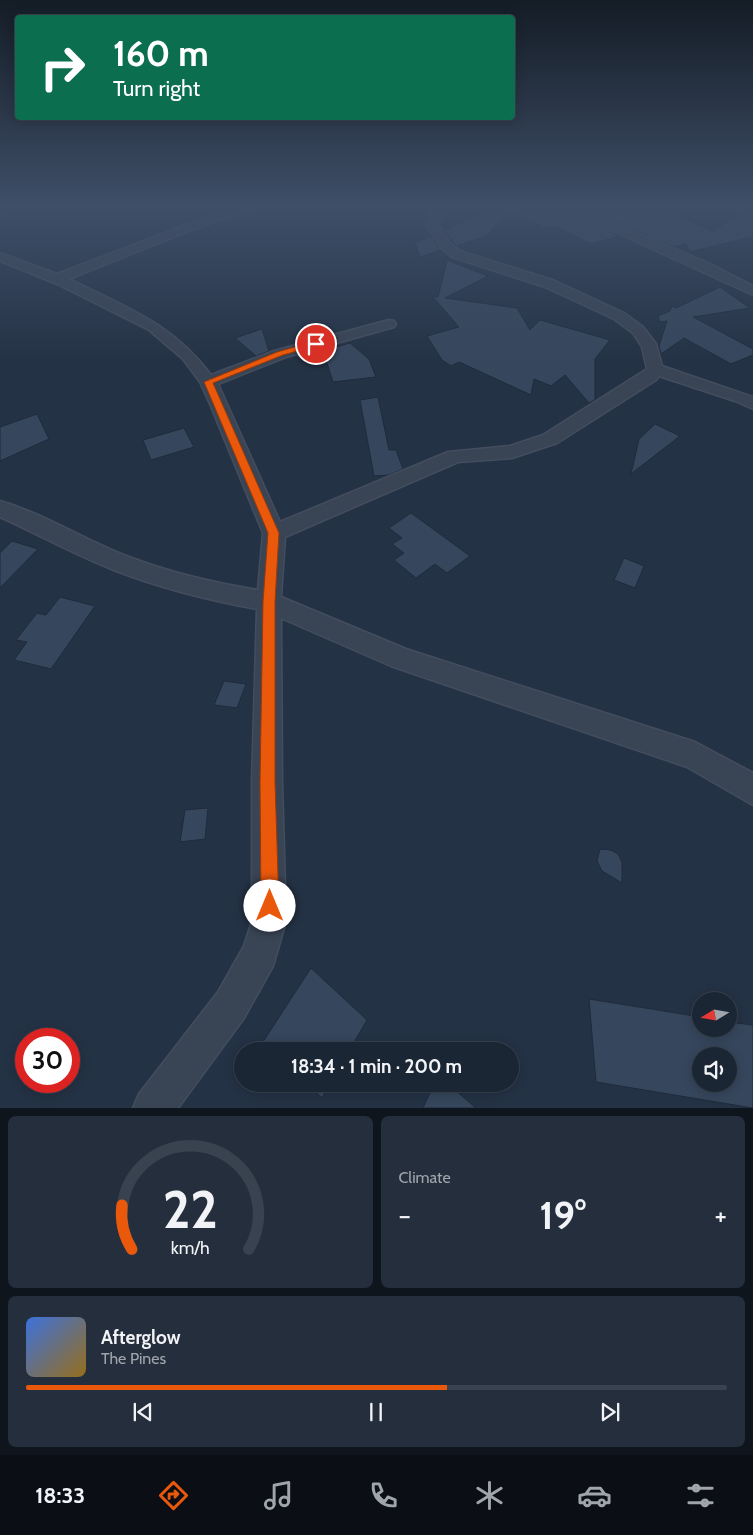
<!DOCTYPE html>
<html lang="en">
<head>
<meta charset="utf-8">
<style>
	:root { --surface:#1b2634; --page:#242e3c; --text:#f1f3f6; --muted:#a0a5ac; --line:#39434f; --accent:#ea580c }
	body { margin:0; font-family:Cabin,sans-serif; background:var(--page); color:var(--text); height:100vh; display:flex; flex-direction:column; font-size:19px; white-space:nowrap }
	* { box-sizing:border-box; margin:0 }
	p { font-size:16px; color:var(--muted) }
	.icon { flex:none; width:28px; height:28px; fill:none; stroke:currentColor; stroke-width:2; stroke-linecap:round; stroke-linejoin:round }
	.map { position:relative; height:1108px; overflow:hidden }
	.details { display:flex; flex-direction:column; gap:8px; padding:8px; background:#0f151d; flex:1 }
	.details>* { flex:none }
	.guide { position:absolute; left:15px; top:15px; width:500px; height:105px; border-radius:5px; box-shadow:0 2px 12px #0003,0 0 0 1px var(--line); background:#0b6e4f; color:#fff; overflow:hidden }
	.needle { width:32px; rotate:259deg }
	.buttons { position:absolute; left:692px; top:992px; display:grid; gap:10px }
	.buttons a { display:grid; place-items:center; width:45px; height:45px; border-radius:50%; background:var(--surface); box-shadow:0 2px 12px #0003,0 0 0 1px var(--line); font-size:25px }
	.speed { position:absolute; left:15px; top:1028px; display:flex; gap:10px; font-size:25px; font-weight:700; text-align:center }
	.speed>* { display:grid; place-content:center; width:65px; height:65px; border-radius:50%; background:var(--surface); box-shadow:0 2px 12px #0003,0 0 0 1px var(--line); line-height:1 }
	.speed .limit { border:8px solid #d22; background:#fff; color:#111 }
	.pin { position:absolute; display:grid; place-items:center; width:42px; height:42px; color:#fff; margin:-21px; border:2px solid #fff; border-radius:50%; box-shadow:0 1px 5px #0007 }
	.me { position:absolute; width:55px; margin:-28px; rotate:0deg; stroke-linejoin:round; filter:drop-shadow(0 0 4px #0008) }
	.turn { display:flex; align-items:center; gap:18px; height:105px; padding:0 15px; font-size:22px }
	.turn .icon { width:65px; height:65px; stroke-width:2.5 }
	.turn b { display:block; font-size:35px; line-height:42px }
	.big { font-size:38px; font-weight:700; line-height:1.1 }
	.details .tile { flex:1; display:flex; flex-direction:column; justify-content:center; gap:8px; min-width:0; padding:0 18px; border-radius:8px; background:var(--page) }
	.details .dial { align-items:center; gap:0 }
	.dial svg { height:130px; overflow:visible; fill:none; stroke:var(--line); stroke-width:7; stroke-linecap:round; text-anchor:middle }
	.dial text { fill:var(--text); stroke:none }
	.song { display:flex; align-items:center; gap:15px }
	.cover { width:60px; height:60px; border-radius:8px; background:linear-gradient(135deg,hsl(220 70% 55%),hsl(40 70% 35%)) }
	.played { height:5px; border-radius:2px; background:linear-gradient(90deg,var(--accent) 60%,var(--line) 60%) }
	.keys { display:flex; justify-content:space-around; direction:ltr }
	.heat { display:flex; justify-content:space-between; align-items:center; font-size:28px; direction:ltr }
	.details .tiles { flex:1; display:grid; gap:8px; grid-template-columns:1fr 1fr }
	.tile:last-child { grid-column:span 2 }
	.trip { position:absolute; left:234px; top:1042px; width:285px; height:50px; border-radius:25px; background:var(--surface); box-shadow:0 2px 12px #0003,0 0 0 1px var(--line); font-weight:700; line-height:50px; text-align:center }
	.tab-bar { display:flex; height:80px; justify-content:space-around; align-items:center; background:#0b0f15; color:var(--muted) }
	.tab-bar .icon { width:35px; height:35px }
	.tab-bar .current { color:var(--accent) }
	.tab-bar b { font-size:22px; color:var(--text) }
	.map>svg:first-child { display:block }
	.building { fill:#36465c; stroke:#202b3c; fill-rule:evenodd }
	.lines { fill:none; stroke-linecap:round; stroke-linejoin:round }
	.minor-casing { stroke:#434d5e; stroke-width:3 }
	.minor { fill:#394455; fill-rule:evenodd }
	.route { fill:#ea580c; stroke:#983908 }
</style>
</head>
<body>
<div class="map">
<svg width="753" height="1108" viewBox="0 0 753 1108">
	<rect width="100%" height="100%" fill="#243245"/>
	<!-- building -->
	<g class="building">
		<path d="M498,207h61l60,29 -28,8 -36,-18 -10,2 -36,-18 -22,26 -31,10 -12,-16z"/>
		<path d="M581,207h79l52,24 21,-13 15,-5 5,2v22l-64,15 -3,-8 -12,3z"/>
		<path d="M431,236l10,14 -21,7 -5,-14z"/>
		<path d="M447,260l41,16 -43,22 72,10 13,22 10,-10 70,20 -15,19v41l-6,3 -24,-28 -14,11 -17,-7 -3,16 -72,-33 -8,4 -9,-6 -15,-24 32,-9 -27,-31 6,1z"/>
		<path d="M720,287l30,21 -57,9 60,32v6l-22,9 -47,-26 -23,16 -2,-8 8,-25 -7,1 -2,-6 12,-5 2,-5 4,2z"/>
		<path d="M262,329l7,22 -13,5 -21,-18z"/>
		<path d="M350,343l19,16 7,18 -43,5 -10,-31z"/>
		<path d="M378,397l11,53h7l7,19 -14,6 -15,1 -14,-76z"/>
		<path d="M37,414l12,25 -49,22v-34z"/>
		<path d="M655,424l25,12 -49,38 8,-35z"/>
		<path d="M184,428l10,19 -43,13 -8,-20z"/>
		<path d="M411,513l59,43 -23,17 -12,-9 -19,14 -22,-18 10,-7 -12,-9 10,-6 -13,-10z"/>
		<path d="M12,541l26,8 -38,39v-35z"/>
		<path d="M624,558l20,8 -9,22 -21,-8z"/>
		<path d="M60,597l35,9 -44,63 -37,-9 13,-18 -11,-2 21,-27 9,2z"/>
		<path d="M224,681l22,3 -9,24 -23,-3z"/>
		<path d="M208,808l-3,31 -25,3 5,-32z"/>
		<path d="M600,849l11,1 7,4 4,8v21l-20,-12 -5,-10z"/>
		<path d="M311,968l56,52 -18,31h-92z"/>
		<path d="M589,999l112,18v12h28v-7l24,3v83l-157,-26zM701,1056h28v28h-28z"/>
		<path d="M308,1084h22l-8,14z"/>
		<path d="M434,1084h14l28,24h-53z"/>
	</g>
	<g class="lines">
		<defs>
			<g id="minor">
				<path d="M0,207h7l-3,9 -4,1z"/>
				<path d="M244,207l8,3 -61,20 -122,49c56,28 103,44 142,96l63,-24 115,-31 5,1 2,3 -2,3 -108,30 -68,27 62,138 168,-70 62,-6 33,-11 104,-66 -5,-22 -9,-14 -19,-14 -69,-32 -93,-30 -10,-8 -16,-25 7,-13 -3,-4 13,2 2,2 -7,13 13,20 9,7 95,30 69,32 19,14 13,17 6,22 91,31v12l-18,-8 -76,-25 -3,4 -99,63 -45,15 -54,4 -173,75 -4,60 125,52 289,93 58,31v32l-66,-38 -296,-101 -110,-48 1,164 4,139 -13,45 -29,52 -66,90h-45l6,-14 79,-102 26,-46 8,-25v-139l5,-173c-49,-9 -97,-21 -143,-39 -39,-15 -76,-36 -114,-53v-16c45,13 86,40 129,56 42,16 85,26 129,33l5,-57 -53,-129 -10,-22 -17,-23 -34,-29 -92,-46 -57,-23v-8l57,21 126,-48z"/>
				<path d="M561,207h15l134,57 43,22v9z"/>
				<path d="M738,207h15v6z"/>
			</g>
		</defs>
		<!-- minor casing -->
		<use href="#minor" class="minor-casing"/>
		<!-- minor -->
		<use href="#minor" class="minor"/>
	</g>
	<!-- sky -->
	<linearGradient id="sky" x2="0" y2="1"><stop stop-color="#141c26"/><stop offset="0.57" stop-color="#3f4f68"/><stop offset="1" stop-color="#3f4f68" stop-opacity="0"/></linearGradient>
	<rect width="753" height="362" fill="url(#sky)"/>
	<!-- route -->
	<path class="route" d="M316,341l4,3 -1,1 -36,10 -70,28 66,150 -4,69v180l4,124 -3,6 -6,2 -6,-2 -3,-6 -1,-124 3,-180 5,-69 -64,-151 73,-30z"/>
</svg>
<div class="buttons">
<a><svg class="needle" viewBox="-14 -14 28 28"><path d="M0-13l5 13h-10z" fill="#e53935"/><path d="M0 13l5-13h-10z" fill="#a0a5ac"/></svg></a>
<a><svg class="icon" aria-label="sound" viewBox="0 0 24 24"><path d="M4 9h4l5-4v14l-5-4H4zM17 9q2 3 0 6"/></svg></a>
</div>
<div class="speed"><div class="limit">30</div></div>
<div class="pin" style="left:316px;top:344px;background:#d93025"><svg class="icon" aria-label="arrive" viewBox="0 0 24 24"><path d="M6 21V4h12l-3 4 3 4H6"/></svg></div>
<svg class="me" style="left:270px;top:906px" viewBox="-20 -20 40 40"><circle r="19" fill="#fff"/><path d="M0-13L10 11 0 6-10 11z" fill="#ea580c"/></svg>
<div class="trip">18:34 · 1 min · 200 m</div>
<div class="guide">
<div class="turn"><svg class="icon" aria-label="right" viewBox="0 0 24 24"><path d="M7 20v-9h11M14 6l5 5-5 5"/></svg><div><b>160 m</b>Turn right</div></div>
</div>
</div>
<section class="details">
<div class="tiles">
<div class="tile dial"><svg viewBox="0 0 100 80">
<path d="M14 69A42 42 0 1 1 86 69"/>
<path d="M14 69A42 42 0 0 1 8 42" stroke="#ea580c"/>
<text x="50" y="56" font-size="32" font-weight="700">22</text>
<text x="50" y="72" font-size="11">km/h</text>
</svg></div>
<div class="tile"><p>Climate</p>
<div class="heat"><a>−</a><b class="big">19°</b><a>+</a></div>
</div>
<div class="tile">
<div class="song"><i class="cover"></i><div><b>Afterglow</b><p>The Pines</p></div></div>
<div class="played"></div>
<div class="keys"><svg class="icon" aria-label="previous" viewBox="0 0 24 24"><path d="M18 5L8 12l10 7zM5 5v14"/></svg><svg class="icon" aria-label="pause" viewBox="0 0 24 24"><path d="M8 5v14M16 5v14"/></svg><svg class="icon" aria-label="next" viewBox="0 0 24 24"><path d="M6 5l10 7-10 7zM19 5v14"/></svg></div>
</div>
</div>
</section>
<nav class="tab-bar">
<b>18:33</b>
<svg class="icon current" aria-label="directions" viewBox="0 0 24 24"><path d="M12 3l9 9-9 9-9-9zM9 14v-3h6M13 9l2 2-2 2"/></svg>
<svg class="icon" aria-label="music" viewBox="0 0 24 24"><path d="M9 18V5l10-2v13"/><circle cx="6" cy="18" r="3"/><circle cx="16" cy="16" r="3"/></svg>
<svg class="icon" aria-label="phone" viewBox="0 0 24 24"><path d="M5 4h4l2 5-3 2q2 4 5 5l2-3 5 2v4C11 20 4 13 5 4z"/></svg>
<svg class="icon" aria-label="climate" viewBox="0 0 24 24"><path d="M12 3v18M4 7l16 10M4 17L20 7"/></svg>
<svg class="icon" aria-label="car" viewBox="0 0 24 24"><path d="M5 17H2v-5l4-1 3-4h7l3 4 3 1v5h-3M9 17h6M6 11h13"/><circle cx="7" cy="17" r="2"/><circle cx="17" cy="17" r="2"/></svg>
<svg class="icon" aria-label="filters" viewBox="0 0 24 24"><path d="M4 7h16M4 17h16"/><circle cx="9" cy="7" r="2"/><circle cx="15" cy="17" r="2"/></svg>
</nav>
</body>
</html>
